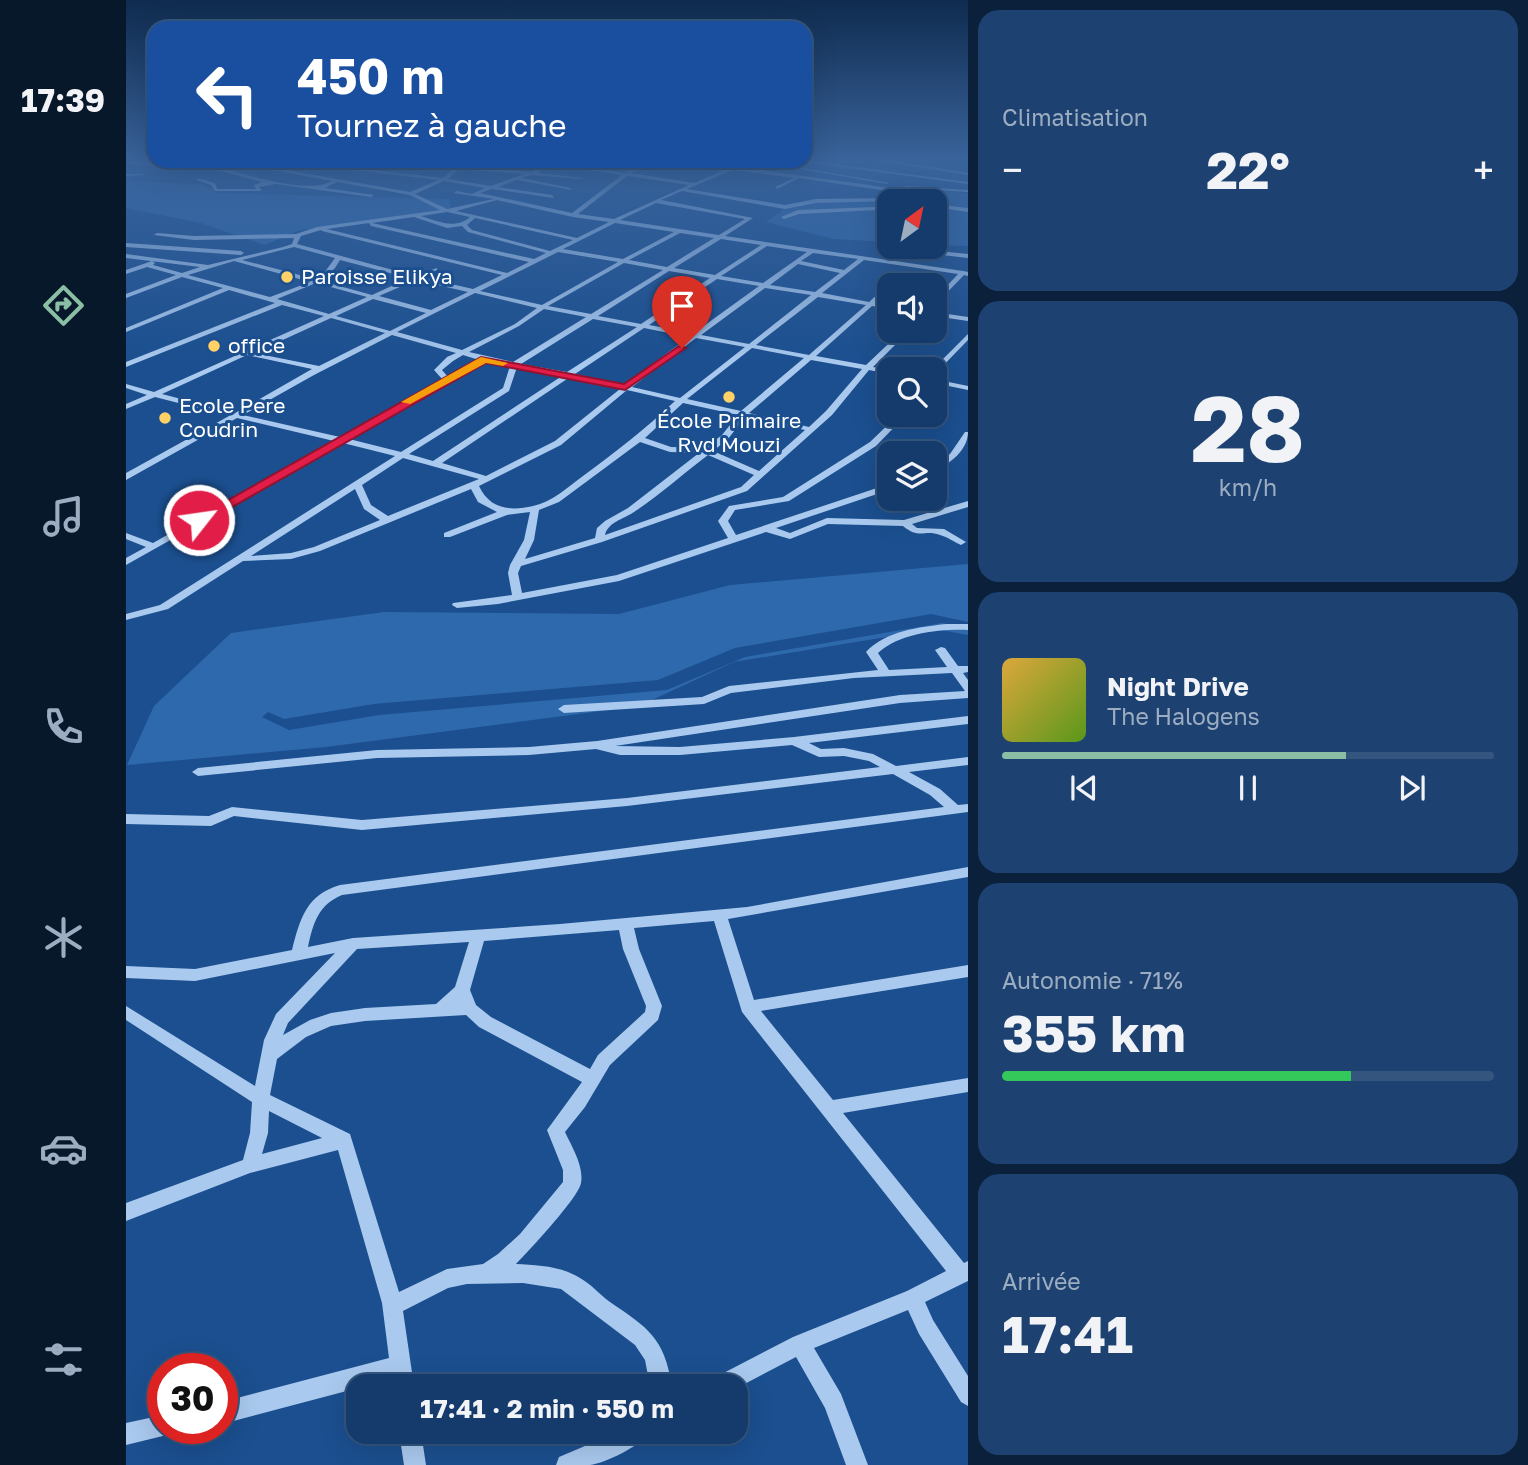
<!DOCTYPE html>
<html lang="fr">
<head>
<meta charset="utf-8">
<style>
	:root { --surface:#143b6b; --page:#1d4271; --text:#f1f3f6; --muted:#9dadc1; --line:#33557e; --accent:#8abfa5 }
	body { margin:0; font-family:"Golos Text",sans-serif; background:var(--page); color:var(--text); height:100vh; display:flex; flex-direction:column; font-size:26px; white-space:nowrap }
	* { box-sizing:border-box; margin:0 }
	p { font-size:23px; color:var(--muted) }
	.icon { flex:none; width:38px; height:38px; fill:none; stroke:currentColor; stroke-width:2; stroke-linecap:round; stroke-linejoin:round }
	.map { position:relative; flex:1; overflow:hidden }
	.drawer { display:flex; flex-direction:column; gap:10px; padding:10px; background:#0b203b; width:560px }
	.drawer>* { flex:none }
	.top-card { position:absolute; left:21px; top:21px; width:665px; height:147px; border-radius:21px; box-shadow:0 7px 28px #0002,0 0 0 2px var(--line); background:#1a4fa0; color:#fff; overflow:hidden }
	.needle { width:46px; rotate:33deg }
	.buttons { position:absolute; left:751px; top:189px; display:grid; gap:14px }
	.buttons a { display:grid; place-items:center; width:70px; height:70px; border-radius:14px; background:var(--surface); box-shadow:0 7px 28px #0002,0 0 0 2px var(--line); font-size:35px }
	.speed { position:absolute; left:21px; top:1353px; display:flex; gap:14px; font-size:35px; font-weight:700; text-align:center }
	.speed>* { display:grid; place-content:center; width:91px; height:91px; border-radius:50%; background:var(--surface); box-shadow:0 7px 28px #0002,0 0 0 2px var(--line); line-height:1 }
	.speed .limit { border:10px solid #d22; background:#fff; color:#111 }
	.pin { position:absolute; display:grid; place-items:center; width:60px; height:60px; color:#fff; margin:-72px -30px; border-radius:50% 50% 50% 0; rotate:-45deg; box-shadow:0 0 7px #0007 }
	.pin .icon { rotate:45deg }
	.me { position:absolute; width:77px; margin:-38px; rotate:60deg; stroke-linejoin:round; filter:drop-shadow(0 0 5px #0008) }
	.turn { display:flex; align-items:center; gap:24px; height:147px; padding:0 35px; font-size:32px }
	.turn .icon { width:91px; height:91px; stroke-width:2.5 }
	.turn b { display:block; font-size:49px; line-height:60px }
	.big { font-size:52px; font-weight:700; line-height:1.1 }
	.drawer .card { flex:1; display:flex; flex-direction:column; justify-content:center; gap:10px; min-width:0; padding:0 24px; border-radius:21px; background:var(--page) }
	.drawer .dial { align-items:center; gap:0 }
	.dial b { font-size:91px; line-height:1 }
	.song { display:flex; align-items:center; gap:21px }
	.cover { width:84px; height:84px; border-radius:10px; background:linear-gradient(135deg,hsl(40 70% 55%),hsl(90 70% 35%)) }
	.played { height:7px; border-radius:4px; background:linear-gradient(90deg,var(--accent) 70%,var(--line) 70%) }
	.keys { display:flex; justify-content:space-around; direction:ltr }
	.heat { display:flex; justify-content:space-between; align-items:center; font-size:38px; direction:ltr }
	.charge { height:10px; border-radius:5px; background:linear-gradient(90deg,#34c759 71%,var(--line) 0) }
	.trip { position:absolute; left:220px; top:1374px; width:402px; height:70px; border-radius:21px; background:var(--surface); box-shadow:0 7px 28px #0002,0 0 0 2px var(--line); font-weight:700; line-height:70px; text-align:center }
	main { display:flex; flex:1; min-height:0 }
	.tabs { display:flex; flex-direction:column; width:126px; justify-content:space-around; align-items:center; background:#08182b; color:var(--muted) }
	.tabs .icon { width:49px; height:49px }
	.tabs .on { color:var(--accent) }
	.tabs b { font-size:32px; color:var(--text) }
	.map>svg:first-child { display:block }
	.green { fill:#2e69ad }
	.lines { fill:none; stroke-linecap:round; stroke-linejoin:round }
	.minor { fill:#a9c9ee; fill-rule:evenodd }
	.route { fill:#e11d48; stroke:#92132f; stroke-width:2 }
	.slow { fill:#f59e0b }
	.poi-dot { fill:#ffd166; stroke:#1b4f8f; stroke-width:2.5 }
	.labels { text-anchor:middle; stroke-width:6; stroke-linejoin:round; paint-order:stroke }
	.far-poi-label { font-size:21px; fill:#fff; stroke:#1b4f8f; text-anchor:start }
</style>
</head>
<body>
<main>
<nav class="tabs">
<b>17:39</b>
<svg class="icon on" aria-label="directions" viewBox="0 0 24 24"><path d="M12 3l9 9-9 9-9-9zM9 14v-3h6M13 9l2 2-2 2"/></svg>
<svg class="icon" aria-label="music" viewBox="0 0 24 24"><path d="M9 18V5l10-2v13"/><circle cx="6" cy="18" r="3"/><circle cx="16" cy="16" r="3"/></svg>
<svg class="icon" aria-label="phone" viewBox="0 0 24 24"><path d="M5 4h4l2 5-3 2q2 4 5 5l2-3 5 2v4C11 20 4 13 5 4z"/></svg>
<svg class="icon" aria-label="climate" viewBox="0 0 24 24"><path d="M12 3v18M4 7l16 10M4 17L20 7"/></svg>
<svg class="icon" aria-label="car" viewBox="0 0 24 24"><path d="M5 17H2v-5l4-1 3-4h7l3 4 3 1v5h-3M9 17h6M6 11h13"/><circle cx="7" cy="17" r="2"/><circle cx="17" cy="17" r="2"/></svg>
<svg class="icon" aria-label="filters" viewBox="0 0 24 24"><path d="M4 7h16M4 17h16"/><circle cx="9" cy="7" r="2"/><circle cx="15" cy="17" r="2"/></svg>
</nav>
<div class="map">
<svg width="842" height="1465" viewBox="0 0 842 1465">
	<rect width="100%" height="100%" fill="#1b4f8f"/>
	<!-- green -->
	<g class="green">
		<path d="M0,181l74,3 20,9 229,6 2,9 -154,23 -32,14 -64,-22 -75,-15z"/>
		<path d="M780,189l62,4v53l-33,-1 -1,-44h-38l32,-2z"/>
		<path d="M763,202v40l-55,-3 -68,-17 27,-19z"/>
		<path d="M842,564v58l-37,-8 -196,34 -77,32 -284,24 -90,15 -16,-7 -6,5 27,13 90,-15 288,-25 78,-33 197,-34 26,5v7l-33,-6 -201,33 -95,44 -313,41 -199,18 27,-59 77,-73 153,-21 235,2 111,-29z"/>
	</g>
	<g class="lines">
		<!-- minor -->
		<g class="minor">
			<path d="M737,158h12l93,15v2z"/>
			<rect x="838" y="158" width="4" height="1"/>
			<path d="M679,160l163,22v2l-165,-22z"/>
			<path d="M99,161h10l175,31 28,-12 -162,-19h16l151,17 11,-10 -70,-7 73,5 4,-5h5l-5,5 70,6 18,-11h5l-16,12 45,5 -2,1 -50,-4 -9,3 48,10 2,2 -55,-10 -19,7 54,8 2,3 -62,-9 -12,4 92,20 50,-38 -54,-8 2,-2 55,8 23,-12h5l-22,12 63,10 28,-12 -65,-10 69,8 19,-8h6l-13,6 167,23 2,4 -8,5v2l-83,2 -31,6 -103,-18 -21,9 92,18 -28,18 238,35 5,1v4l-4,-1 -30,31v-6l24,-26 -94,-14 -42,33 47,9 20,-18 3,1h-3v4l-14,14 14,2v4l-17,-3 -56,50 50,9 36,-34h7l-36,36 16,3v4l-20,-4 -37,45 -85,76 -145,51 -81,24 -3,7 4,20 95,-18 111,-37 -10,-17 11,-15 54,-9 87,-55 28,-27h8l-30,31 -87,55 -54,9 -7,11 8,14 153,-51v6l-113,38 14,5 37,-15 77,2 64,-19v6l-56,17 5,4 27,1 22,13 -5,3c-7,-3 -13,-8 -21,-10 -16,-6 -20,5 -37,-9l-75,-2 -38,15 -24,-7 -147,49 -121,23 -41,4 -5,-3 1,-2 59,-8 -4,-22 2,-8 14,-25 6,-28 -23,3 -57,22h-6v-4l53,-21 -19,-10 -7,-13 -151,62 -29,8 -48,2 -75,48 -42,11v-6l34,-9 235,-149 -52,-13 -217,122v-7l20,-11 -20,-8v-6l27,10 181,-102 -97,-23 -111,62v-7l103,-57 -74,-19 -29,12v-5l21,-9 -21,-7v-4l28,8 170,-76 -42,-11 -156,62v-5l149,-59 -46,-13 -103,42v-4l97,-40 -41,-11 -56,21v-4l50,-19 -29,-8 -21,7v-4l26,-9 3,2 -2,2 29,8 18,-6 -74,-9v-4l82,11 75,-18 9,-3 2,-6 -100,2 -40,-5 3,-2 37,3 102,-2 21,-7 123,-17 -30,-15 -73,-13 -12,6 49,7 -3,2 -95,-13 -17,3 3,3 -2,1h-45l-4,-6 -14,-5v-2l18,5 2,6h39l-2,-4 8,-3 -48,-13 -88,-5v-2c29,1 60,0 88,5 31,5 90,29 118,14zM333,169l65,5 -33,12 -43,-7zM607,170l61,8 -19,9 2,2 22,-11 103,15 -8,5 -78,1 -31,6 -98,-16zM501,176l62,9 -75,34 -36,-5zM318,181l41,7 -13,6 -16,-3 -2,2 40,6 -47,10 -32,-15zM371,200l76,17 36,5 -32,16 -121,-27zM530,203l89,16 -26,16 -99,-15zM321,212l23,5c-15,13 -33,4 -49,-1zM288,217l33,11 15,-2 6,6 78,21 -12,6 -162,-36zM349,218l98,22 -23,11 -78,-21 -5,-5zM243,223l2,3 158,36 -22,11 -180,-44zM489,223l59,9 -51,27 -60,-10zM195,230l1,1 180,44 -29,14 -52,-12 16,-7v-2l-22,8 -118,-32 4,-8zM554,233l34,5 -47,29 -38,-7zM595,239l40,6 -46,30 -41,-7zM641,246l40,6 -44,31 -42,-7zM168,247l41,11 -11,15 -9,6 -73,-19zM432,252l60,10 -76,43 -62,-14zM687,253l45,6 -14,11 -43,-9zM214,260l69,18 -37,17 -51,-14 14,-13zM108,261l76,21 -40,15 -82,-22zM498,263l39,7 -72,44 -43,-8zM672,264l42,9 -25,19 -45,-7zM543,271l41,7 -69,46 -43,-8zM591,279l42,7 -65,47 -45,-8zM290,280l52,12 -37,18 -52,-14zM190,283l51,14 -38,17 -52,-15zM639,288l46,7 -62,49 -48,-9zM349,293l62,15 -22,16 -53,26 -65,-18zM692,297l48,8 -57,50 -53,-10zM247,299l53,14 -36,18 -54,-15zM418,309l42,8 -73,45 -44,-10 50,-26zM205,318l54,15 -66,33 -65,-13zM467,319l44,8 -70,45 -46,-8zM518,328l45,9 -65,48 -49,-11zM266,335l64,18 -9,4 -13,13 9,10 -103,57 -97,-22 71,-40zM570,338l49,9 -65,51 -48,-11zM626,348l52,10 -63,53 -54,-12zM121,355l65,14 -77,44 -73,-19zM337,355l16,5 -31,17 -6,-7 11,-9zM685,360l51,9 -36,42 -17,16 -60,-14zM360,361l24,5 -7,22 -102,64 -52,-13zM391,367l45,9 -129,85 -24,-7 100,-63zM444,377l50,12 -65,52 -69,35 -44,-13zM501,390l48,11c-30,28 -59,51 -92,75 -15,11 -31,26 -50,30 -24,6 -44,2 -54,-20l82,-41zM557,403l55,12 -16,20 -17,13 -34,-1 -26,-9zM619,417l60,13 -46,41 -46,-20 15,-12zM514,442l30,10 29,1 -71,55 -23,13 -8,7 -2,10 -70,21 9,-19 5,-30 20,-8zM582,455l46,20 -13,12 -136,48c3,-13 19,-16 29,-23 26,-17 50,-39 74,-57zM277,458l76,21 -91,37 -17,-11 -9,-20zM229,489l9,20 16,11 -66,27 -23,6 -40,3z"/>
			<path d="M627,161h10l126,22 -2,1z"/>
			<path d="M0,174h17l2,1 -19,1z"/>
			<path d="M780,186l62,4v2l-64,-4z"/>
			<path d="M808,204l34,4v4l-34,-5z"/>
			<path d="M749,207l2,3 -78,4 -15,5 -3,-2 17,-7z"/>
			<path d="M0,243l115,8 3,2 -3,2 -115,-8z"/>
			<path d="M783,248l59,6v4l-61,-7z"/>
			<path d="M808,312l34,5v4l-34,-5z"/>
			<path d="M842,334v6l-34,35 -1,-6z"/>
			<path d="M808,379l34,7v4l-34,-7z"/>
			<path d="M839,432h3c0,18 -18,32 -34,39v-6l16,-11z"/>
			<path d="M820,624h22v6c-28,-1 -68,3 -90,23l11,17 58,-3 -12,-17 6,-3 4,1 13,18h10v6l-5,1 5,7v18l-68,5 -285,43 65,1 114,-10 174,-21v8l-159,19 12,6 23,-1 29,6 23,12 72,-9v8l-59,7 31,17 18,16 10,-1v8l-626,83c-24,10 -29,29 -34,52l45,-9 207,-14 187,-17 221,-40v10l-240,42 26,81 214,-35v12l-207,34 72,89 135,-22v14l-125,21 121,150 4,-2v20l-43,21 8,18 35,56v30l-7,-4 -42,-68 -11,-24 -94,38 27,46 27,71h-22l-21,-57 -29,-51 -59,31v-2h-29l4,-7 81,-42 114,-46 39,-20 -204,-259 -28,-91 -80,7 5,21 23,57 -4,14 -48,45 -25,42 -20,25c7,15 19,34 16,51 -2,14 -53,69 -65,81 21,1 45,2 64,14 11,6 19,16 30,24 38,26 54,35 62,84h-22l-5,-26 -10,-15 -74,-56 -38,-6 -56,1 -19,4 -45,23 11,75h-22v-7l-170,45v-22l167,-44 -7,-55 -44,-153 -88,23 -124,48v-18l117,-43 7,-27 2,-31 -126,-82v-14l129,80 9,-46 12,-26 59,-61 -140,28 -69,-3v-12l69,3 97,-19c8,-31 14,-55 48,-65l604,-78 -14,-12 -37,-21 -266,32 -265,24 -128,-14 -23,10 -85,-2v-10l83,2 23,-9 130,13 265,-22 253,-31 -11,-6 -25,-5 -25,1 -27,-12 -112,10h-60l-24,-6 -67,6 -152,3 -179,18 -6,-4 6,-4 179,-18 152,-3 68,-6 303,-46 65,-4 -13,-18 -98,5 -123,15 -27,11 -140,9 -6,-4 6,-4 138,-8 27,-11 149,-16 -12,-18c19,-21 54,-25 80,-28zM493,930l4,19 23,57 -1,6 -47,43 -8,14 -99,-52 -15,-12 -6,-15 14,-49zM343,942l-14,45 -19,17 -71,4 -34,5 -21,7 -27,15 5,-12 69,-74zM340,1015l13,12 103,55 -35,48 16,40v12l-43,52 -22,20 -15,10 -36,5 -48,23 -49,-158 -80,-39 7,-36 29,-22 25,-11 34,-5zM143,1111l53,27 -60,16 6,-21z"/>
			<path d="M37,1415v13h10l-2,6 -45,11v-22z"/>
			<path d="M273,1432h22l5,33h-22z"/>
			<path d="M492,1432h30c-6,14 -43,31 -58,33 -11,0 -23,0 -34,0l3,-8z"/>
		</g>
	</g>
	<!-- sky -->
	<linearGradient id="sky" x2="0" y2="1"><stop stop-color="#0f2b4f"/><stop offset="0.44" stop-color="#39639b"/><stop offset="1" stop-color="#39639b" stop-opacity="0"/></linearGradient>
	<rect width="842" height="363" fill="url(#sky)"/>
	<!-- route -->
	<path class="route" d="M553,346l7,2 -61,42 -139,-27 -282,160 -11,-3 288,-163 143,27z"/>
	<!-- slow -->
	<path class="slow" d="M355,357l27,6 -5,3 -17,-3 -76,41 -9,-2z"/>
	<!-- markers -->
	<g class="poi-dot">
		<circle cx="161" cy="277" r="7"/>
		<circle cx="88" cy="346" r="7"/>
		<circle cx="603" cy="397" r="7"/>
		<circle cx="39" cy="418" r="7"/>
	</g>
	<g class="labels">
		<!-- far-poi labels -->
		<g class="far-poi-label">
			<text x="175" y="284">Paroisse Elikya</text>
			<text x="102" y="353">office</text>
			<text x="53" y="413">Ecole Pere<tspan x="53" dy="24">Coudrin</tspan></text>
			<text x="603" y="428" text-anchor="middle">École Primaire<tspan x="603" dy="24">Rvd Mouzi</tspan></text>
		</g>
	</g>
</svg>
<div class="buttons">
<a><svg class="needle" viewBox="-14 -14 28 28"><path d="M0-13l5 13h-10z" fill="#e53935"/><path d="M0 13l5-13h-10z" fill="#9dadc1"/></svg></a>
<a><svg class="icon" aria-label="sound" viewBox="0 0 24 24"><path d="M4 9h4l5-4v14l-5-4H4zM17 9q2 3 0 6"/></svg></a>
<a><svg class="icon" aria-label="search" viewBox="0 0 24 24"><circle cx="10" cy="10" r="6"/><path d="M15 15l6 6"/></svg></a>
<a><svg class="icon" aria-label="layers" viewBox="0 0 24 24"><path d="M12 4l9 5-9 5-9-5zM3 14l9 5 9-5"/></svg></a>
</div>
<div class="speed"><div class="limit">30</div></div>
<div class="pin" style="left:556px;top:348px;background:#d93025"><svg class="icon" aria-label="arrive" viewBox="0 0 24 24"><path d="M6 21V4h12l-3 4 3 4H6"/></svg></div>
<svg class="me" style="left:73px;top:520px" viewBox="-20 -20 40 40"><circle r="17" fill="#e11d48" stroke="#fff" stroke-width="3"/><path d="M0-11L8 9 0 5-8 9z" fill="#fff"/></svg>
<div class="trip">17:41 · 2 min · 550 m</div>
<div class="top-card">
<div class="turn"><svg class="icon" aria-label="left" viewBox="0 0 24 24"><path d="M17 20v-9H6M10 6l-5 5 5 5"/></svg><div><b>450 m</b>Tournez à gauche</div></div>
</div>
</div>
<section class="drawer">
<div class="card"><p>Climatisation</p>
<div class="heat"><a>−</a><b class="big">22°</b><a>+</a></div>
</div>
<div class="card dial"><b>28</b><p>km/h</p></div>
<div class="card">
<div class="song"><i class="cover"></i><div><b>Night Drive</b><p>The Halogens</p></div></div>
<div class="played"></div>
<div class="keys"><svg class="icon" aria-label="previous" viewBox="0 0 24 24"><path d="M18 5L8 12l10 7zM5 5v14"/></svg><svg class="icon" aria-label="pause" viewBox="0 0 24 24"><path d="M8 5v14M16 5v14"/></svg><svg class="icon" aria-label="next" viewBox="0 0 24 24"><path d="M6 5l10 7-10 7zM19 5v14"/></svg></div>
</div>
<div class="card"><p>Autonomie · 71%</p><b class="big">355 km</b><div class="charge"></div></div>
<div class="card"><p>Arrivée</p><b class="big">17:41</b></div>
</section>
</main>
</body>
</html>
